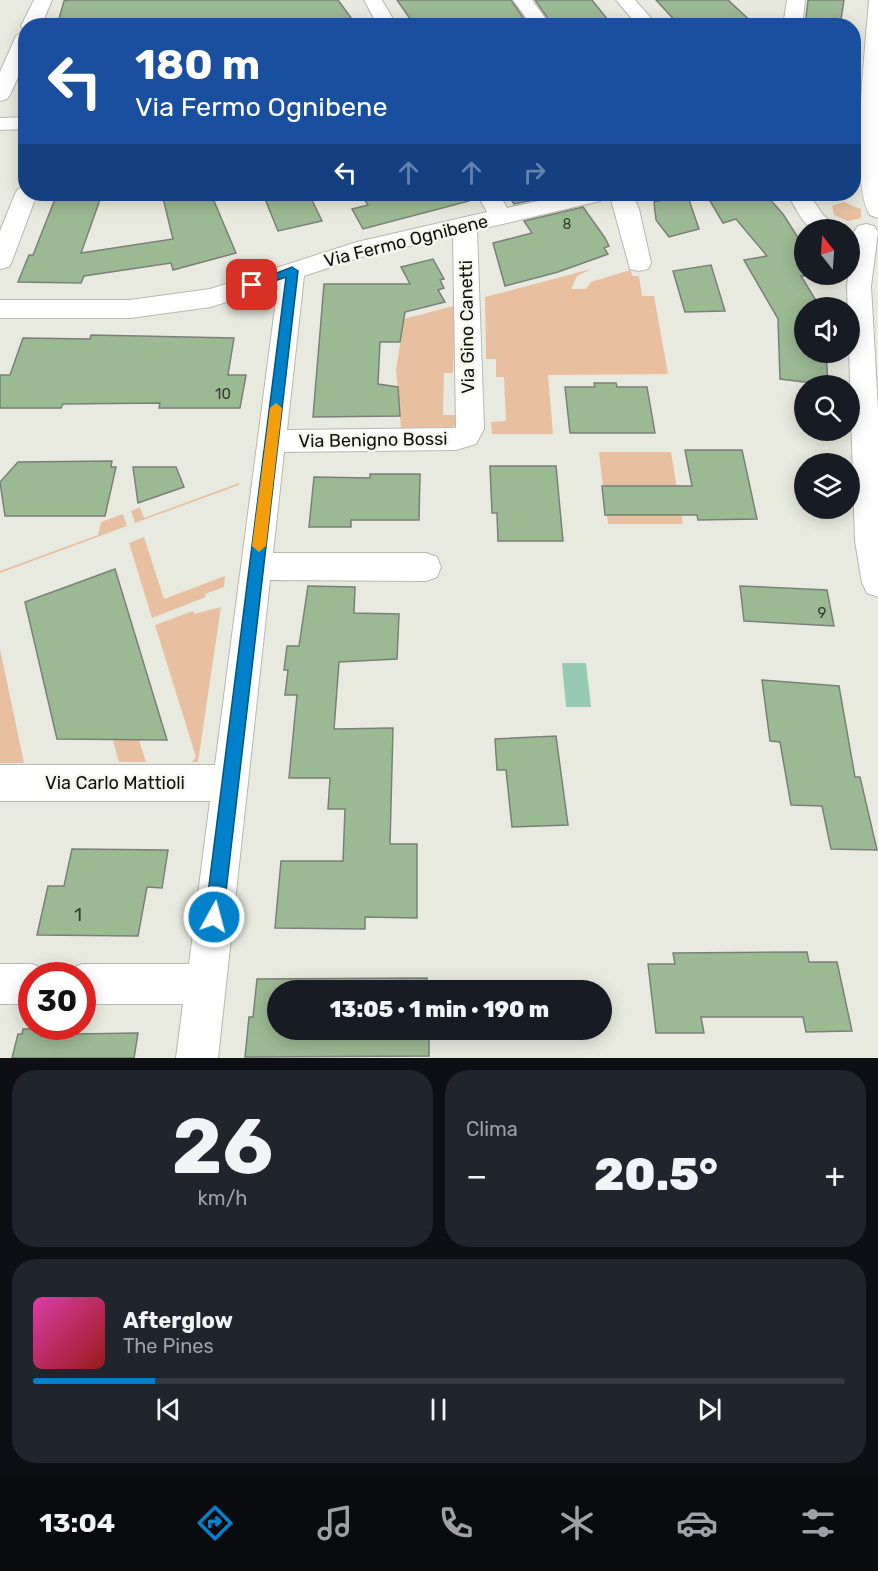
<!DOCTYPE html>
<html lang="it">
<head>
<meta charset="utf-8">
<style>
	:root { --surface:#171b24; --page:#20242c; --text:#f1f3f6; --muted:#9ea1a6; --line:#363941; --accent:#0081c9 }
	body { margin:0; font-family:Rubik,sans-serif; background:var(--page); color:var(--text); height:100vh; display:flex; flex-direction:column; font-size:22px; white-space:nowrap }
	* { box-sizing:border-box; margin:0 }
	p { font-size:20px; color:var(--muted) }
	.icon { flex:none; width:33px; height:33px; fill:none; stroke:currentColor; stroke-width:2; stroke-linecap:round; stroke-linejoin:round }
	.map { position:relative; height:1058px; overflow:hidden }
	.drawer { display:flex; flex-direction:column; gap:12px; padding:12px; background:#0d0f14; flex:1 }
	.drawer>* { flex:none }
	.banner { position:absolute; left:18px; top:18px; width:843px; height:183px; border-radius:24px; box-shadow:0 3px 15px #0003; background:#1a4fa0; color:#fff; overflow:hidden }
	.needle { width:39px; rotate:343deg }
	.controls { position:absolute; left:794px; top:219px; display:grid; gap:12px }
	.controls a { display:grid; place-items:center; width:66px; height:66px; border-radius:50%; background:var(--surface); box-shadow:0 3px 15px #0003; font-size:30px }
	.speed { position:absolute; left:18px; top:962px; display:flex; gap:12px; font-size:30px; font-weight:700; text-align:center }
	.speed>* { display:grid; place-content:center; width:78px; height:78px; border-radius:50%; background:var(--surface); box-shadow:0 3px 15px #0003; line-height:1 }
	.speed .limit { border:9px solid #d22; background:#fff; color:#111 }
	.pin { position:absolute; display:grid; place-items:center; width:51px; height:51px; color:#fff; margin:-26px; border-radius:12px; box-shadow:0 3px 9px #0006 }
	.me { position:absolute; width:66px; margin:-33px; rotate:7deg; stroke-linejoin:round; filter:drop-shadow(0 0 4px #0008) }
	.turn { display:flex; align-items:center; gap:21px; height:126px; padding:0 18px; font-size:27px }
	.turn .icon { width:78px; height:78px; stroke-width:2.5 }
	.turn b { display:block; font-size:42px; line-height:51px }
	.lanes { display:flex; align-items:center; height:57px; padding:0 18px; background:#0003; justify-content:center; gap:30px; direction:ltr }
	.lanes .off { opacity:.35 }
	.big { font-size:45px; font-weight:800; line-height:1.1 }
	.drawer .widget { flex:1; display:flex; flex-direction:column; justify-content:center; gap:9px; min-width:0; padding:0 21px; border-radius:24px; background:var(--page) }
	.drawer .dial { align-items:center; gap:0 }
	.dial b { font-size:78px; line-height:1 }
	.song { display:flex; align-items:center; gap:18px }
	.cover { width:72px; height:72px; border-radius:9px; background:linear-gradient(135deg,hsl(320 70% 55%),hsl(0 70% 35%)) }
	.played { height:6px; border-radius:3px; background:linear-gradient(90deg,var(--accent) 15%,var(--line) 15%) }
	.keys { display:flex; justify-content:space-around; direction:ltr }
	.heat { display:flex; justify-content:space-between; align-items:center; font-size:33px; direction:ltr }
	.drawer .tiles { flex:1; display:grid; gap:12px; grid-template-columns:1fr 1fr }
	.widget:last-child { grid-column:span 2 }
	.trip { position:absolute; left:267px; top:980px; width:345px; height:60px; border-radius:30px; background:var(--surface); box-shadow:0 3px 15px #0003; font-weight:800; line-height:60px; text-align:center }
	.tabs { display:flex; height:96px; justify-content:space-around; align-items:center; background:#090b0e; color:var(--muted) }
	.tabs .icon { width:42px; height:42px }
	.tabs .current { color:var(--accent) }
	.tabs b { font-size:27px; color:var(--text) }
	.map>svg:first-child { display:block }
	.green { fill:#e8c0a1 }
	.water { fill:#97cab3 }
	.building { fill:#9bb993; stroke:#7a8078; stroke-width:1.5 }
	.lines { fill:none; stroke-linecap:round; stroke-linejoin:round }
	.minor-casing { stroke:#b7b8ae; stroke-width:2 }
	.minor { fill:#fff; fill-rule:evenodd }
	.route { fill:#0081c9; stroke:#005483; stroke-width:1.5 }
	.slow { fill:#f59e0b }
	.labels { text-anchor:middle; stroke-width:5; stroke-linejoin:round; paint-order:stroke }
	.far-number-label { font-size:14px; fill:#343c2f }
	.number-label { font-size:15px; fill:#343c2f }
	.street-label { font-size:18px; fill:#12120e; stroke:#f6f7ec }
	.near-number-label { font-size:18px; fill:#343c2f }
</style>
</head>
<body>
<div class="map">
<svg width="878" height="1058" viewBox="0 0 878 1058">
	<rect width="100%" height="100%" fill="#e8eadf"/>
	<!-- green -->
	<g class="green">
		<path d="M844,202l17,7v9l-13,3 -14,-6 -2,-9z"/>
		<path d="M591,269l-14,7 -6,13h15l5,-7 39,-12 3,6h6l3,20h12l14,78 -120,1 5,59h-61l-1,-12 15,-1 -2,-44h-8v-18h-10l-1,-62z"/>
		<path d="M454,303h7v36h-7l-1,34h-9l-1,42h17l-3,10 -15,7v-5l-41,1 -5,-58 8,-51 49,-13z"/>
		<path d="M599,452h72l12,72h-75l-1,-9h52l-56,-29z"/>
		<path d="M239,483v2l-104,38 -4,-12 9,-4 4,11z"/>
		<path d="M123,514l4,12 -127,47v-2l98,-36 3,-13z"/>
		<path d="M144,537l20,62 61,-23 -1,11 -19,7 1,3 -54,21 -23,-75z"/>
		<path d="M221,607l-23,155h-6l4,-5 -41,-132 38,-14 1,3z"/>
		<path d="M0,649l24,114h-24z"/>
		<path d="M111,734l10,5 18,1 7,22h-27z"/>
	</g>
	<!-- water -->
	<path class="water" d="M562,663h24l5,44h-25z"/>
	<!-- building -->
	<g class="building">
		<path d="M69,0h269l19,26h-300l7,-25z"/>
		<path d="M397,0h114l18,26h-114z"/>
		<path d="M535,0h57l16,20 -27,6h-28z"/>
		<path d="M656,0h72l28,26h-76z"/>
		<path d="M808,0h36l-4,26h-35z"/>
		<path d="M57,194h45l-21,59 92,-14 -11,-45h49l25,59 -63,17 -2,-7 -87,13 -3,7 -63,-1 11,-27h4z"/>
		<path d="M263,194h46l13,27 -44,10z"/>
		<path d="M361,194h107l1,7 -106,28 -11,-20 16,-4z"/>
		<path d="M507,194h55l-48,10z"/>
		<path d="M687,194l12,35 -30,8 -13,-17 -2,-18z"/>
		<path d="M706,194h59l18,20 21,33v29h-3l19,31 -16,1v44h22l2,33 -48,-6 -2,-60 -34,-59 23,-4 -31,-37 -13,4z"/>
		<path d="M583,207l22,31 4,8 -5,2 4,6 -50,18 -53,14 -12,-43 39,-10 -8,-12z"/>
		<path d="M433,259l11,20 -4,1 4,8 -6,2 7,12 -40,10 -5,30h-20l-2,42 20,3 2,29 -87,1 11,-133h86l-9,-17z"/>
		<path d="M711,265l14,46 -40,1 -12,-41z"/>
		<path d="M91,335l143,3 -6,37h18l-6,33h-81l1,-5 -97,1 -2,4h-61v-33h10l13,-37 67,1z"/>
		<path d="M594,383h22l1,4h30l8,46h-85l-5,-46h30z"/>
		<path d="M685,450h57l15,69 -59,1 -1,-5h-92l-3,-29h90z"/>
		<path d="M112,461l-1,6h5l-11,49h-100l-5,-34 18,-20z"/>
		<path d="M490,466h66l7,75h-65l-1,-28h-5z"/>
		<path d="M133,467h43l8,20 -46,16z"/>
		<path d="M370,474h50l-1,46h-68v7h-42l5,-50 56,1z"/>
		<path d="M115,569l52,171 -110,-1 -32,-137z"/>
		<path d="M308,586l47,1 -1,26 45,1 -2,45 -58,3 -5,67 59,-1 -3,116h27v74l-52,-1v12l-90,-1 6,-67h62l2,-52h-17l2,-31h-41l8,-83h-12l3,-25h-4l3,-24h12z"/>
		<path d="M740,586l87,4 7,36 -90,-5z"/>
		<path d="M762,680l77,6 16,91h5l17,73 -46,-1 -9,-43 -31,-1 -11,-63 -10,-1z"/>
		<path d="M556,736l12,89 -56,2 -6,-57h-9l-2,-31z"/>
		<path d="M72,849l96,1 -6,38 -15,-1 -9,49 -101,-1 11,-49h16z"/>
		<path d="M807,952l2,10h28l15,69 -46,1 -3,-15h-102l3,16h-48l-8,-69h27l-2,-11z"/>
		<path d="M427,978v12h-149v39h151v27l-184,1 4,-40h4l4,-38z"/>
		<path d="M74,1028l-1,6 65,-1 -4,25h-122l6,-24h4l1,-5z"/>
	</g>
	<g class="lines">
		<defs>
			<g id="minor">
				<path d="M34,0h18l-11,26h-15v34l-16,35 -3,4 -7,2v-29l16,-36 9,-6 -4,-4z"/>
				<path d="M364,0h18l15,26h-19z"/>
				<path d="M513,0h19l19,26h-19z"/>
				<path d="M616,0h19l23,26h-20z"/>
				<path d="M787,0h18l-3,26h-19z"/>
				<path d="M869,0h9v218l-8,-3c-21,-33 -4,-170 -1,-215z"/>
				<path d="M26,117v12l-26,1v-12z"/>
				<path d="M26,187v7h11l-25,67 -3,6 -9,2v-38l15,-37 3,-5z"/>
				<path d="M477,194h22l8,14 63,-14h62l7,15 12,54 -3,6 -9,2 -9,-2 -20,-73 -10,5 -123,29 7,199 -8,15 -20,6 -172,2 -11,101h153l11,4 4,10 -4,10 -11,4 -156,-1 -52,478h-42l7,-54h-101v-29h-16l2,-5 14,-6h107l21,-163h-210v-36h215l63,-480 -67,22 -81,11h-130v-18h130l80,-11 147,-47 130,-30zM453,236l3,192 -169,2 17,-154 57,-19z"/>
				<path d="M787,194h22l14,21 18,15c-40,0 -33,-3 -54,-36z"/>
				<path d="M866,224l8,2 4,6 -7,54 7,123v188l-11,-4 -5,-10 -7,-42 -8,-255 7,-54 4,-6z"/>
				<path d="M0,964h32l14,6 2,5h-16v29h-32z"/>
			</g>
		</defs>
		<!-- minor casing -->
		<use href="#minor" class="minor-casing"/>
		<!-- minor -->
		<use href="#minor" class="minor"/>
	</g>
	<!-- route -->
	<path class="route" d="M292,267l6,4 -75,646 -3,6 -6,3 -6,-3 -3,-6 81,-640 -34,12 -6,-4z"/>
	<!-- slow -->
	<path class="slow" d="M276,403l6,5 -16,138 -7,6 -7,-6 18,-138z"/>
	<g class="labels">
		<!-- far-number labels -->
		<g class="far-number-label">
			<text x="567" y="229">8</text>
		</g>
		<!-- number labels -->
		<g class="number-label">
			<text x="223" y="399">10</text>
			<text x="822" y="618">9</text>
		</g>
		<!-- street labels -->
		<g class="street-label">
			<text transform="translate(406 241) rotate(-14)" y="6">Via Fermo Ognibene</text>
			<text transform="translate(467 327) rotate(-91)" y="6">Via Gino Canetti</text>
			<text transform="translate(373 440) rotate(-1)" y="6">Via Benigno Bossi</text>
			<text x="115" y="789">Via Carlo Mattioli</text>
		</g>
		<!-- near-number labels -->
		<g class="near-number-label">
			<text x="78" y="921">1</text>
		</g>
	</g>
</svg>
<div class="controls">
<a><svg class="needle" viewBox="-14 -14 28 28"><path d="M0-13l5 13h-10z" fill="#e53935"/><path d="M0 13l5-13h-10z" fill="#9ea1a6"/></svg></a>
<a><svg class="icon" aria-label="sound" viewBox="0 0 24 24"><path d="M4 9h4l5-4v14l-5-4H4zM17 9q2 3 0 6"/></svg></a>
<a><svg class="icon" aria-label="search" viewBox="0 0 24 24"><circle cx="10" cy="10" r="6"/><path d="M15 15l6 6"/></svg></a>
<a><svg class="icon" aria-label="layers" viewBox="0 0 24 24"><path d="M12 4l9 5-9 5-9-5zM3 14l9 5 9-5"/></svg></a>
</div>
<div class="speed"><div class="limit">30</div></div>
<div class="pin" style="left:252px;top:285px;background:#d93025"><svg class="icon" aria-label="arrive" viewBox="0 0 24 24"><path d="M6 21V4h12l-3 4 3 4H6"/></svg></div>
<svg class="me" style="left:214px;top:917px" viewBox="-20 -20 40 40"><circle r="17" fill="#0081c9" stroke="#fff" stroke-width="3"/><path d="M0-11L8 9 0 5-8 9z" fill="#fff"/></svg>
<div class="trip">13:05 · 1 min · 190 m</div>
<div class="banner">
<div class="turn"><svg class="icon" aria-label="left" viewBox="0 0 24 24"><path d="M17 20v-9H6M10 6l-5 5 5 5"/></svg><div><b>180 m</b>Via Fermo Ognibene</div></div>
<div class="lanes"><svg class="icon" aria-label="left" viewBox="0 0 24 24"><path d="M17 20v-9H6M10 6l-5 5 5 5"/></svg><svg class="icon off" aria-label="ahead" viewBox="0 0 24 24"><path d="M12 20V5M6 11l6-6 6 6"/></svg><svg class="icon off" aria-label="ahead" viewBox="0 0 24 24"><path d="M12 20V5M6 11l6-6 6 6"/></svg><svg class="icon off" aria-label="right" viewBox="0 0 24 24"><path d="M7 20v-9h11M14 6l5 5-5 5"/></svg></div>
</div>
</div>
<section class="drawer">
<div class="tiles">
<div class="widget dial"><b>26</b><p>km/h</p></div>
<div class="widget"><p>Clima</p>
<div class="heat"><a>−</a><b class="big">20.5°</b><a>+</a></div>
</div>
<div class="widget">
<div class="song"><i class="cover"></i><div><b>Afterglow</b><p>The Pines</p></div></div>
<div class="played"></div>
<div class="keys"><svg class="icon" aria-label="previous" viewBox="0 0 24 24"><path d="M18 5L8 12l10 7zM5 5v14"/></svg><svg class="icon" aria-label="pause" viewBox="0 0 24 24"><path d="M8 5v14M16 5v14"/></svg><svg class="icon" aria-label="next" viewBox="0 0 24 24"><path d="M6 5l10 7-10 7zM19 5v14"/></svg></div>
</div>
</div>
</section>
<nav class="tabs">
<b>13:04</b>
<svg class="icon current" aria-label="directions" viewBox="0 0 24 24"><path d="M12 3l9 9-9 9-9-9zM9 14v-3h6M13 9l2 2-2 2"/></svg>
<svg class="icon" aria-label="music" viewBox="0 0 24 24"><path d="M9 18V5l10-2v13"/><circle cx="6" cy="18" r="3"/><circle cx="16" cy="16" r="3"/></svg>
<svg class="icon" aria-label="phone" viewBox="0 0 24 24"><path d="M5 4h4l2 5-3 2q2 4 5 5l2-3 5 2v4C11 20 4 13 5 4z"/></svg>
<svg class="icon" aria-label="climate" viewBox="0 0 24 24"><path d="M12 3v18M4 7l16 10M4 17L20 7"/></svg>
<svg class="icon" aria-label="car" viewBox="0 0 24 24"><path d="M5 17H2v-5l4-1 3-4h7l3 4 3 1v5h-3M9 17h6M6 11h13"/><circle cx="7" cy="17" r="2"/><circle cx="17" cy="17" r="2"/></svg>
<svg class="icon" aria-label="filters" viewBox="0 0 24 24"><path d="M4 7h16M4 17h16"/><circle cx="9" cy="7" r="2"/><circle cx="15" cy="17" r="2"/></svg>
</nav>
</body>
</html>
